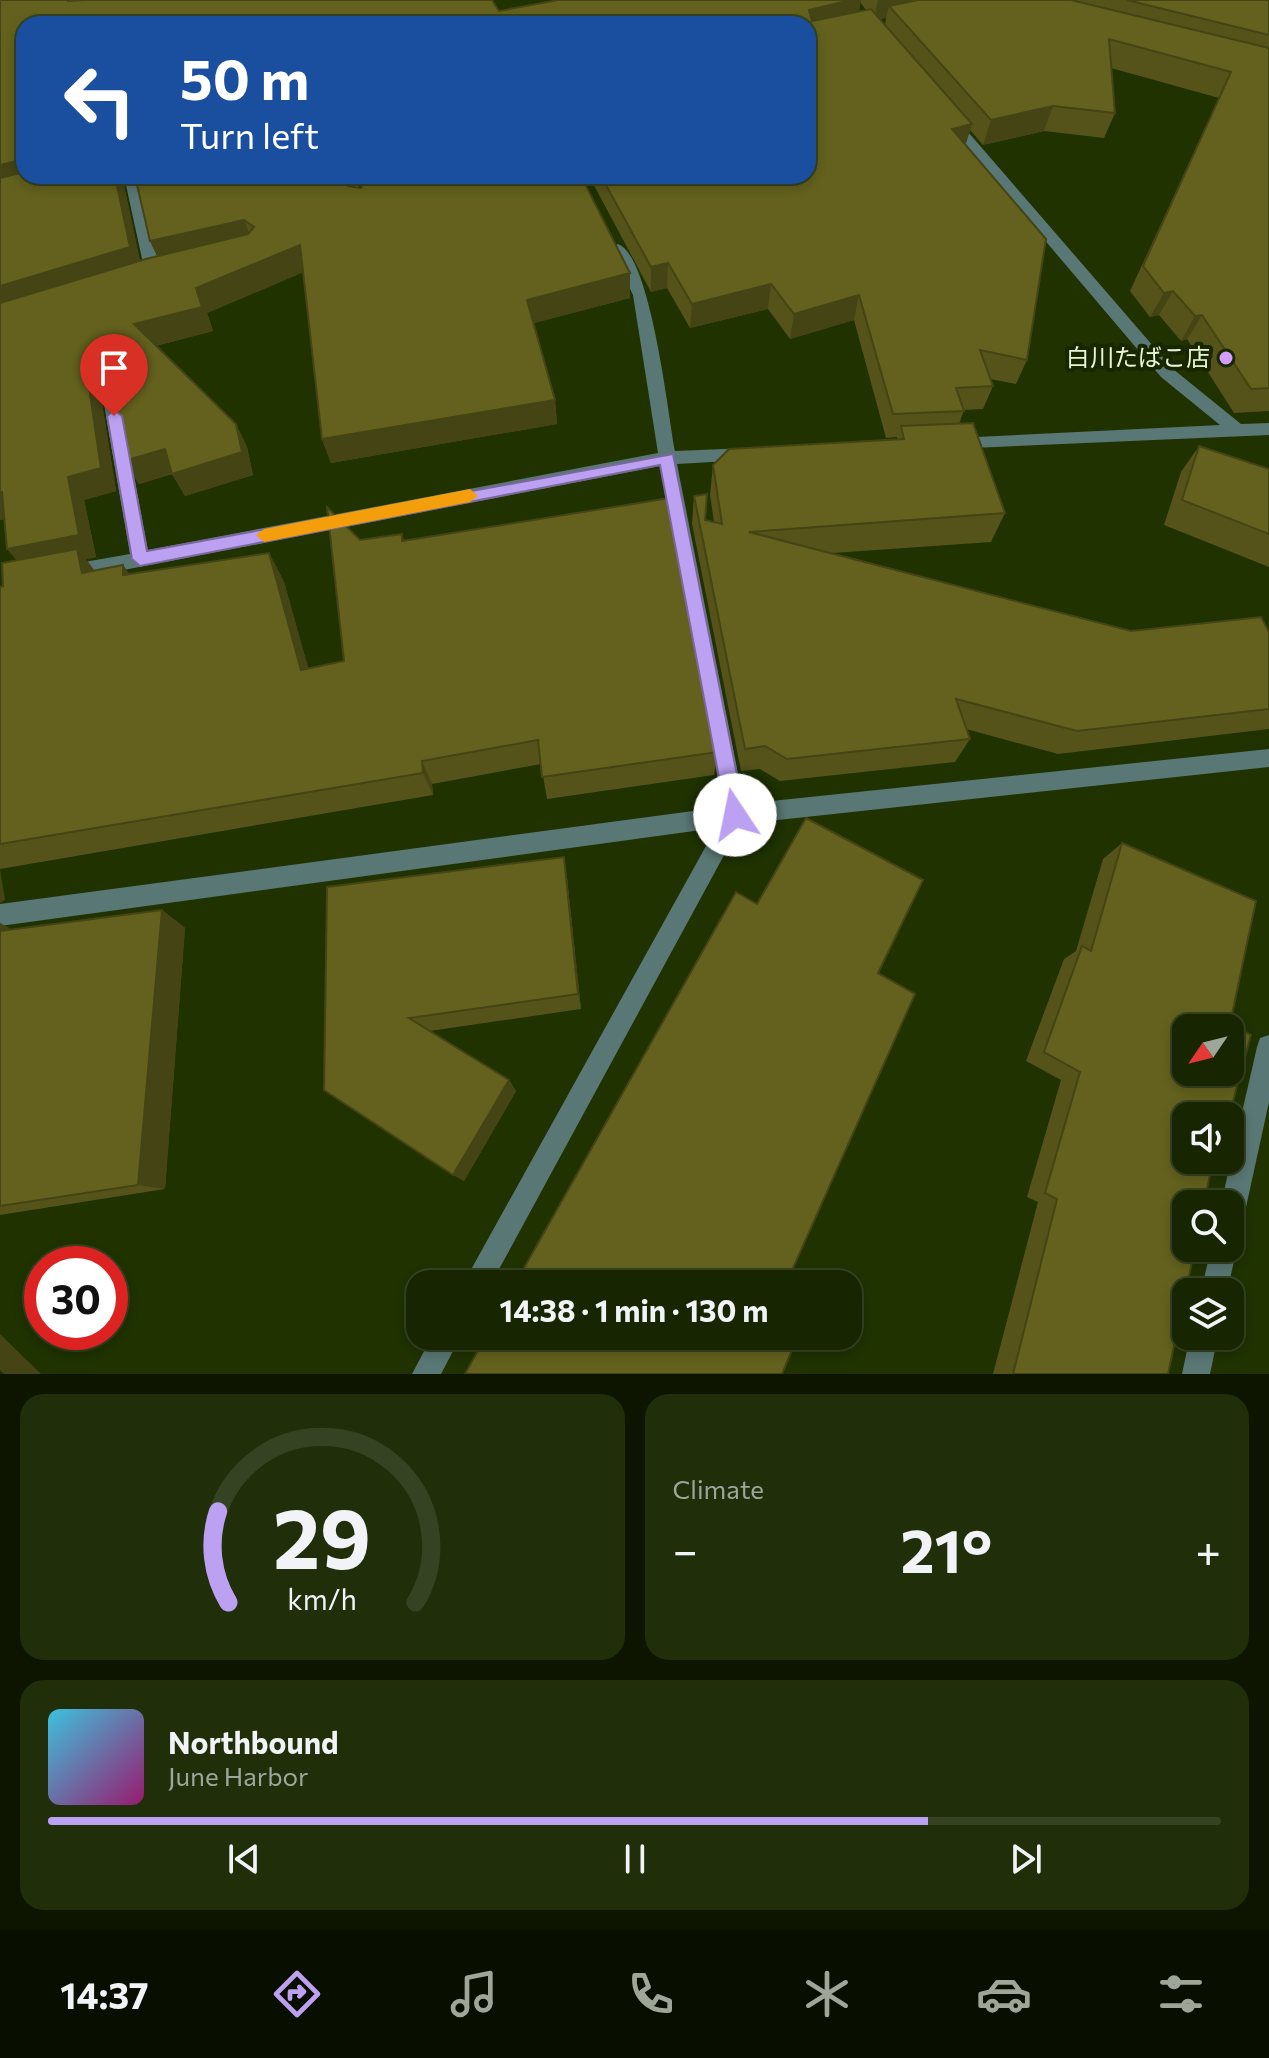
<!DOCTYPE html>
<html lang="en">
<head>
<meta charset="utf-8">
<style>
	:root { --surface:#172600; --page:#202e0a; --text:#f1f3f6; --muted:#9ea599; --line:#364322; --accent:#bca0f2 }
	body { margin:0; font-family:Commissioner,"Noto Sans JP",sans-serif; background:var(--page); color:var(--text); height:100vh; display:flex; flex-direction:column; font-size:30px; white-space:nowrap }
	* { box-sizing:border-box; margin:0 }
	p { font-size:26px; color:var(--muted) }
	.icon { flex:none; width:44px; height:44px; fill:none; stroke:currentColor; stroke-width:2; stroke-linecap:round; stroke-linejoin:round }
	.map { position:relative; height:1374px; overflow:hidden }
	.details { display:flex; flex-direction:column; gap:20px; padding:20px; background:#0d1500; flex:1 }
	.details>* { flex:none }
	.guide { position:absolute; left:16px; top:16px; width:800px; height:168px; border-radius:24px; box-shadow:0 4px 12px #0003,0 0 0 2px var(--line); background:#1a4fa0; color:#fff; overflow:hidden }
	.needle { width:52px; rotate:235deg }
	.fabs { position:absolute; left:1172px; top:1014px; display:grid; gap:16px }
	.fabs a { display:grid; place-items:center; width:72px; height:72px; border-radius:16px; background:var(--surface); box-shadow:0 4px 12px #0003,0 0 0 2px var(--line); font-size:40px }
	.speed { position:absolute; left:24px; top:1246px; display:flex; gap:16px; font-size:40px; font-weight:700; text-align:center }
	.speed>* { display:grid; place-content:center; width:104px; height:104px; border-radius:50%; background:var(--surface); box-shadow:0 4px 12px #0003,0 0 0 2px var(--line); line-height:1 }
	.speed .limit { border:12px solid #d22; background:#fff; color:#111 }
	.pin { position:absolute; display:grid; place-items:center; width:68px; height:68px; color:#fff; margin:-82px -34px; border-radius:50% 50% 50% 0; rotate:-45deg; box-shadow:0 0 8px #0007 }
	.pin .icon { rotate:45deg }
	.me { position:absolute; width:88px; margin:-44px; rotate:349deg; stroke-linejoin:round; filter:drop-shadow(0 0 6px #0008) }
	.turn { display:flex; align-items:center; gap:28px; height:168px; padding:0 32px; font-size:36px }
	.turn .icon { width:104px; height:104px; stroke-width:2.5 }
	.turn b { display:block; font-size:56px; line-height:68px }
	.big { font-size:60px; font-weight:700; line-height:1.1 }
	.details .widget { flex:1; display:flex; flex-direction:column; justify-content:center; gap:12px; min-width:0; padding:0 28px; border-radius:24px; background:var(--page) }
	.details .dial { align-items:center; gap:0 }
	.dial svg { height:208px; overflow:visible; fill:none; stroke:var(--line); stroke-width:7; stroke-linecap:round; text-anchor:middle }
	.dial text { fill:var(--text); stroke:none }
	.song { display:flex; align-items:center; gap:24px }
	.cover { width:96px; height:96px; border-radius:12px; background:linear-gradient(135deg,hsl(190 70% 55%),hsl(320 70% 35%)) }
	.played { height:8px; border-radius:4px; background:linear-gradient(90deg,var(--accent) 75%,var(--line) 75%) }
	.keys { display:flex; justify-content:space-around; direction:ltr }
	.heat { display:flex; justify-content:space-between; align-items:center; font-size:44px; direction:ltr }
	.details .tiles { flex:1; display:grid; gap:20px; grid-template-columns:1fr 1fr }
	.widget:last-child { grid-column:span 2 }
	.trip { position:absolute; left:406px; top:1270px; width:456px; height:80px; border-radius:24px; background:var(--surface); box-shadow:0 4px 12px #0003,0 0 0 2px var(--line); font-weight:700; line-height:80px; text-align:center }
	.dock { display:flex; height:128px; justify-content:space-around; align-items:center; background:#090f00; color:var(--muted) }
	.dock .icon { width:56px; height:56px }
	.dock .current { color:var(--accent) }
	.dock b { font-size:36px; color:var(--text) }
	.map>svg:first-child { display:block }
	.lines { fill:none; stroke-linecap:round; stroke-linejoin:round }
	.minor { fill:#597774; fill-rule:evenodd }
	.wall { fill:#555319; fill-rule:evenodd }
	.shaded-wall { fill:#454414 }
	.building { fill:#63611d; stroke:#454414; stroke-width:2; fill-rule:evenodd }
	.route { fill:#bca0f2; stroke:#7a689d; stroke-width:2 }
	.slow { fill:#f59e0b }
	.poi-dot { fill:#d19dfe; stroke:#192701; stroke-width:3 }
	.labels { text-anchor:middle; stroke-width:8; stroke-linejoin:round; paint-order:stroke }
	.poi-label { font-size:24px; fill:#e7f5d9; stroke:#192701; text-anchor:end }
</style>
</head>
<body>
<div class="map">
<svg width="1269" height="1374" viewBox="0 0 1269 1374">
	<rect width="100%" height="100%" fill="#1f3200"/>
	<g class="lines">
		<!-- minor -->
		<g class="minor">
			<path d="M946,118h10l217,251 68,55 28,-1v12l-319,14 -3,-5 3,-5 6,-1 264,-13 -59,-48 -215,-253z"/>
			<path d="M124,176h14l24,101 -3,4h-10l-3,-4z"/>
			<path d="M339,176h14l16,31 -2,3h-10z"/>
			<path d="M618,244c33,12 50,170 57,207l73,-3 9,6 -9,6 -71,4 67,340 525,-55v18l-528,57 -250,460h-28l253,-456 -716,98v-22l723,-97 -63,-341 -593,115 -9,-8 9,-8 63,-11 -29,-167 8,-6 8,6 31,163 510,-97 -25,-158 -22,-46z"/>
			<path d="M1269,1035v67l-26,119 -4,9 -9,4v-30h-9l36,-157 3,-9z"/>
			<path d="M1230,1237l7,11 -10,44h-26l10,-44h19z"/>
			<path d="M432,1336h29l-20,38h-29z"/>
			<path d="M1190,1336h28l-8,38h-28z"/>
		</g>
	</g>
	<!-- wall -->
	<g class="wall">
		<path d="M0,0h492l7,11 59,-11h711v411l-35,2 -47,-74 -6,2 -22,-26 -9,2 -20,-26 89,-193 -108,-30 4,45 -11,25 -60,-7 -61,14 -13,-15 -5,15 81,94 -19,121 -11,24 -26,-5 3,7 -10,23 -19,1 -5,14 14,-1 32,90 -14,29 -158,11 298,78 130,-14 8,15v97l-211,25 -92,-25 4,10 -15,23 -175,19 -20,-12 -19,2 -49,-247 2,-28 13,-2 -2,26 9,2 -4,-27 3,-30 16,-16 168,-10v-2l-11,1 -32,-118 -64,19 -22,-30 -78,19 -23,-40 -16,4 -62,-116h219v-152h-784v152h98l18,85 17,-5 -7,-15 -15,-65h208l5,10 13,2 1,-2 -6,-10h225l49,97v25l-96,25 21,77 2,24 -226,39 -9,-24 -19,-167 -96,41 6,18 -57,15 80,78 11,23 6,28 -68,21 -13,-22 -33,10 -15,-23 -15,-83 -10,7 17,106 -32,9 12,57 -10,2 8,12 29,-6 6,9 140,-21 15,29 24,86 36,-7 -17,-154 33,33 42,-6 2,7 266,-43 48,254 -4,23 -167,24 -6,-35 -109,20 1,11 -433,74v-282l3,-1 -1,-23 15,-3 -10,-11 -3,-30 -4,1zM860,2l6,8 -7,1zM886,18l-1,7 -6,-6z"/>
		<path d="M1199,446l70,23v98l-105,-42 17,-53z"/>
		<path d="M1122,843l64,273 -18,258h-175l45,-172 -11,-5 34,-117 -35,-19 38,-102 12,-8 27,-92z"/>
		<path d="M567,878l14,131 -151,22 79,49 7,11 -52,90 -140,-91z"/>
		<path d="M162,910l23,18 -20,261 -165,26v-292l9,5v2z"/>
	</g>
	<!-- shaded-wall -->
	<g class="shaded-wall">
		<path d="M851,0h10l-4,23 -49,11 1,-24z"/>
		<path d="M878,0h109l-98,6 -3,12 -12,2z"/>
		<path d="M1053,106l-9,25 -61,14 8,-25z"/>
		<path d="M972,124l-8,26 -12,-21z"/>
		<path d="M24,159v17l-24,19v-30z"/>
		<path d="M115,176h7l20,96 -142,44v-30z"/>
		<path d="M244,220l10,25 -92,21 -12,-25z"/>
		<path d="M300,245l9,25 -102,43 6,18 -66,17 -13,-24 62,-36z"/>
		<path d="M668,263l-1,25 -16,4v-25z"/>
		<path d="M630,273v25l-100,26 -3,-24z"/>
		<path d="M771,284l-3,25 -78,19 2,-24z"/>
		<path d="M1173,291l-14,24 -9,2 14,-24z"/>
		<path d="M859,295l-5,25 -64,19 4,-25z"/>
		<path d="M1202,315l-15,24 -6,2 14,-25z"/>
		<path d="M95,354l14,24 -10,7 17,106 -32,9 12,57 -10,2 14,19 -75,-8 -18,-21 61,-72 17,-117z"/>
		<path d="M555,400l2,24 -226,39 -9,-24z"/>
		<path d="M236,424l11,23 6,28 -68,21 -13,-22 -33,10 -15,-23z"/>
		<path d="M0,492h2l18,22 -20,6z"/>
		<path d="M269,553l15,29 32,113 -15,-25z"/>
		<path d="M123,565l21,29 -21,-19z"/>
		<path d="M422,761l10,23 1,11 -10,-22z"/>
		<path d="M564,857l3,21 14,131 -3,-15z"/>
		<path d="M0,869l5,31 -5,3z"/>
		<path d="M162,910l23,18 -20,261 -27,-4z"/>
		<path d="M0,923l9,5 3,22 -12,-6z"/>
		<path d="M509,1080l7,11 -52,90 -11,-6z"/>
		<path d="M0,1334l41,40h-37l-4,-4z"/>
	</g>
	<!-- building -->
	<g class="building">
		<path d="M0,0h68v1l16,-1h408l7,11 59,-11h293l-42,10 3,11 59,-12 101,115 -20,5 94,110 -19,121 -47,-10 13,36 -37,2 8,23 -71,3 -34,-119 -65,19 -23,-30 -79,20 -24,-41 -17,4 -50,-91h207v-152h-784v135l-24,6z"/>
		<path d="M918,0h153l198,48v340l-18,1 -49,-74 -7,1 -22,-25 -9,2 -21,-27 88,-194 -122,-33 6,74 -62,-7 -62,14 -102,-114z"/>
		<path d="M1127,0h142v35z"/>
		<path d="M24,172v4h91l15,71 -130,39v-108z"/>
		<path d="M135,176h208l5,10 13,2 4,-8 -2,-4h218l49,97 -103,27 28,100 -233,39 -22,-194 -104,43 6,19 -68,17 102,100 6,28 -70,22 -7,-25 -41,12 -18,-99 -11,-8 -10,6 16,108 -33,9 11,58 -72,14 -5,-57h-2v-189l146,-44 102,-25 6,-7 -10,-7 -94,21z"/>
		<path d="M973,423l32,90 -256,19 382,99 130,-14 8,15v77l-192,22 -121,-32 14,40 -183,20 -22,-13 -20,3 -51,-253 13,-2 -2,26 17,4 -9,-59 16,-16 175,-10 -3,-13z"/>
		<path d="M1199,446l70,23v65l-87,-34z"/>
		<path d="M670,498l48,254 -176,25 -4,-37 -116,21 1,12 -423,71v-257l3,-1 -1,-23 75,-14 5,24 41,-8v10l146,-22 32,117 43,-9 -17,-154 33,33 42,-6v7z"/>
		<path d="M806,818l117,62 -45,93 37,21 -129,290h-271l221,-392 21,12z"/>
		<path d="M1122,843l134,58 -26,123 21,11 -22,81h-43v44h27l-9,44h-18v44h9l-27,126h-155l44,-175 -12,-6 35,-121 -36,-20 38,-106 9,5zM1186,1028h44v44h-44z"/>
		<path d="M564,857l14,137 -169,24 100,62 -56,95 -129,-85 3,-203z"/>
		<path d="M162,910l-24,275 -138,21v-275z"/>
		<path d="M486,1336h312l-16,38h-317z"/>
	</g>
	<!-- route -->
	<path class="route" d="M114,410l8,6 25,135 526,-97 72,361 -3,6h-14l-2,-6 -66,-350 -520,101 -8,-7 -25,-143z"/>
	<!-- slow -->
	<path class="slow" d="M470,489l8,7 -8,6 -206,40 -8,-7 8,-6z"/>
	<!-- markers -->
	<circle class="poi-dot" cx="1226" cy="358" r="8"/>
	<g class="labels">
		<!-- poi labels -->
		<g class="poi-label">
			<text x="1210" y="366">白川たばこ店</text>
		</g>
	</g>
</svg>
<div class="fabs">
<a><svg class="needle" viewBox="-14 -14 28 28"><path d="M0-13l5 13h-10z" fill="#e53935"/><path d="M0 13l5-13h-10z" fill="#9ea599"/></svg></a>
<a><svg class="icon" aria-label="sound" viewBox="0 0 24 24"><path d="M4 9h4l5-4v14l-5-4H4zM17 9q2 3 0 6"/></svg></a>
<a><svg class="icon" aria-label="search" viewBox="0 0 24 24"><circle cx="10" cy="10" r="6"/><path d="M15 15l6 6"/></svg></a>
<a><svg class="icon" aria-label="layers" viewBox="0 0 24 24"><path d="M12 4l9 5-9 5-9-5zM3 14l9 5 9-5"/></svg></a>
</div>
<div class="speed"><div class="limit">30</div></div>
<div class="pin" style="left:114px;top:416px;background:#d93025"><svg class="icon" aria-label="arrive" viewBox="0 0 24 24"><path d="M6 21V4h12l-3 4 3 4H6"/></svg></div>
<svg class="me" style="left:735px;top:815px" viewBox="-20 -20 40 40"><circle r="19" fill="#fff"/><path d="M0-13L10 11 0 6-10 11z" fill="#bca0f2"/></svg>
<div class="trip">14:38 · 1 min · 130 m</div>
<div class="guide">
<div class="turn"><svg class="icon" aria-label="left" viewBox="0 0 24 24"><path d="M17 20v-9H6M10 6l-5 5 5 5"/></svg><div><b>50 m</b>Turn left</div></div>
</div>
</div>
<section class="details">
<div class="tiles">
<div class="widget dial"><svg viewBox="0 0 100 80">
<path d="M14 69A42 42 0 1 1 86 69"/>
<path d="M14 69A42 42 0 0 1 10 34" stroke="#bca0f2"/>
<text x="50" y="56" font-size="32" font-weight="700">29</text>
<text x="50" y="72" font-size="11">km/h</text>
</svg></div>
<div class="widget"><p>Climate</p>
<div class="heat"><a>−</a><b class="big">21°</b><a>+</a></div>
</div>
<div class="widget">
<div class="song"><i class="cover"></i><div><b>Northbound</b><p>June Harbor</p></div></div>
<div class="played"></div>
<div class="keys"><svg class="icon" aria-label="previous" viewBox="0 0 24 24"><path d="M18 5L8 12l10 7zM5 5v14"/></svg><svg class="icon" aria-label="pause" viewBox="0 0 24 24"><path d="M8 5v14M16 5v14"/></svg><svg class="icon" aria-label="next" viewBox="0 0 24 24"><path d="M6 5l10 7-10 7zM19 5v14"/></svg></div>
</div>
</div>
</section>
<nav class="dock">
<b>14:37</b>
<svg class="icon current" aria-label="directions" viewBox="0 0 24 24"><path d="M12 3l9 9-9 9-9-9zM9 14v-3h6M13 9l2 2-2 2"/></svg>
<svg class="icon" aria-label="music" viewBox="0 0 24 24"><path d="M9 18V5l10-2v13"/><circle cx="6" cy="18" r="3"/><circle cx="16" cy="16" r="3"/></svg>
<svg class="icon" aria-label="phone" viewBox="0 0 24 24"><path d="M5 4h4l2 5-3 2q2 4 5 5l2-3 5 2v4C11 20 4 13 5 4z"/></svg>
<svg class="icon" aria-label="climate" viewBox="0 0 24 24"><path d="M12 3v18M4 7l16 10M4 17L20 7"/></svg>
<svg class="icon" aria-label="car" viewBox="0 0 24 24"><path d="M5 17H2v-5l4-1 3-4h7l3 4 3 1v5h-3M9 17h6M6 11h13"/><circle cx="7" cy="17" r="2"/><circle cx="17" cy="17" r="2"/></svg>
<svg class="icon" aria-label="filters" viewBox="0 0 24 24"><path d="M4 7h16M4 17h16"/><circle cx="9" cy="7" r="2"/><circle cx="15" cy="17" r="2"/></svg>
</nav>
</body>
</html>
